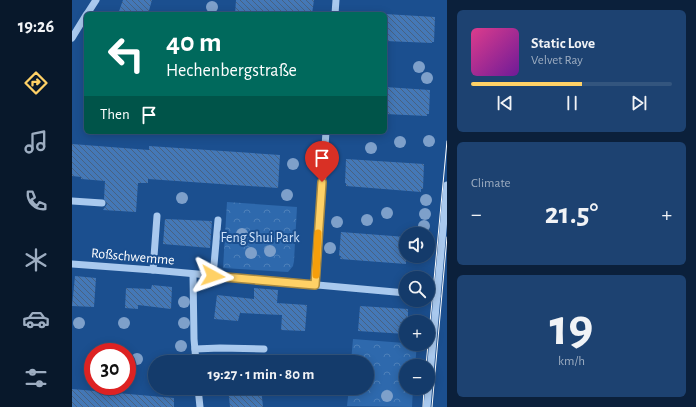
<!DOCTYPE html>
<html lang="en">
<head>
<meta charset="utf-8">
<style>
	:root { --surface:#143b6b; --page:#1d4271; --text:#f1f3f6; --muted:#9dadc1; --line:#33557e; --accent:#ffd166 }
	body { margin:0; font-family:"Alegreya Sans",sans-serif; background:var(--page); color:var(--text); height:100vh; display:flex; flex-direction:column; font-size:15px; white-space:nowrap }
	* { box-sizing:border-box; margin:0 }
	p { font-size:13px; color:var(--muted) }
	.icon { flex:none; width:22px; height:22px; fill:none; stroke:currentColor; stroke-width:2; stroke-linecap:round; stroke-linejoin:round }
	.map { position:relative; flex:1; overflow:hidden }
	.sheet { display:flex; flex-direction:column; gap:10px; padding:10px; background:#0b203b; width:249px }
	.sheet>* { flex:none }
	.banner { position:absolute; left:12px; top:12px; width:303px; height:122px; border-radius:6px; box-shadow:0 2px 10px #0003,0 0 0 1px var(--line); background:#00695c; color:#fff; overflow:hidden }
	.tools { position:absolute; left:327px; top:227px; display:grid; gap:8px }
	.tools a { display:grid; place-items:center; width:36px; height:36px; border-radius:50%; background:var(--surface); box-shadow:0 2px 10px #0003,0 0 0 1px var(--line); font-size:20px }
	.speed { position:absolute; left:12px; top:343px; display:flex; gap:8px; font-size:20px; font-weight:700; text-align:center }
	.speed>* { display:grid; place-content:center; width:52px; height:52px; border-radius:50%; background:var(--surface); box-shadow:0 2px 10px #0003,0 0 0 1px var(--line); line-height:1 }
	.speed .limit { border:6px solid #d22; background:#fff; color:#111 }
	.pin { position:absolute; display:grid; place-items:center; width:34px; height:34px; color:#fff; margin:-41px -17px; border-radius:50% 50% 50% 0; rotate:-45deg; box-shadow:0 0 4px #0007 }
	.pin .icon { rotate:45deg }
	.me { position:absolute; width:44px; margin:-22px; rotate:95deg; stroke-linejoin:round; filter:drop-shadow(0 0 3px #0008) }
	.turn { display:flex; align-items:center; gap:14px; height:84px; padding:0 16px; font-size:18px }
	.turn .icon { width:52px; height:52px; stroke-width:2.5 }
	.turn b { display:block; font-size:28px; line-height:34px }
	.then { display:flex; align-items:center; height:38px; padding:0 16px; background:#0003; gap:8px; font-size:15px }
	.big { font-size:30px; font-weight:700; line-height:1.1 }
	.sheet .widget { flex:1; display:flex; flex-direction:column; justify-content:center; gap:6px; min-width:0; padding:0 14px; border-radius:6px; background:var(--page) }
	.sheet .dial { align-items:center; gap:0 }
	.dial b { font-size:52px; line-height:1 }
	.song { display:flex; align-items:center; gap:12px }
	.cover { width:48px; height:48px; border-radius:6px; background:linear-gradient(135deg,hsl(330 70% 55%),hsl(280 70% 35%)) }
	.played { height:4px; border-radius:2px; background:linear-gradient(90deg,var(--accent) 55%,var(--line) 55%) }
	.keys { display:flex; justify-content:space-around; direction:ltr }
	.heat { display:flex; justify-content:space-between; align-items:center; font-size:22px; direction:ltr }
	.trip { position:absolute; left:76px; top:355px; width:226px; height:40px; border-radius:20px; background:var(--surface); box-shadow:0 2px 10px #0003,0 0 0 1px var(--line); font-weight:700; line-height:40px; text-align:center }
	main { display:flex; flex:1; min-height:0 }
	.dock { display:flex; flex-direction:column; width:72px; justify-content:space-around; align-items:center; background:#08182b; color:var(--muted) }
	.dock .icon { width:28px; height:28px }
	.dock .current { color:var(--accent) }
	.dock b { font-size:18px; color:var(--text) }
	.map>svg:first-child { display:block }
	.park { fill:url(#park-crowns) }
	.building { fill:url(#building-back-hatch) }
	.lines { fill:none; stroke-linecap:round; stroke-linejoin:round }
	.minor { stroke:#a9c9ee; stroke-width:7 }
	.tram { stroke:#fff; stroke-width:1 }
	.tree { fill:#7ea0ca }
	.route-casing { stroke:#a68842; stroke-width:10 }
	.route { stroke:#ffd166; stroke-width:7 }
	.slow { stroke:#f59e0b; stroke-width:7 }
	.labels { text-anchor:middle; stroke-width:4; stroke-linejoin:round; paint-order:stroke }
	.park-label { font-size:14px; fill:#cfe3fa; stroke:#1b4f8f }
	.street-label { font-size:14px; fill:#fff; stroke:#1b4f8f }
</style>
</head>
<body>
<main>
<nav class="dock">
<b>19:26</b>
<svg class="icon current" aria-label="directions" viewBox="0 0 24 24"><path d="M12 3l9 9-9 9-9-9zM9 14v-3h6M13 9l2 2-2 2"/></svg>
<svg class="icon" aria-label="music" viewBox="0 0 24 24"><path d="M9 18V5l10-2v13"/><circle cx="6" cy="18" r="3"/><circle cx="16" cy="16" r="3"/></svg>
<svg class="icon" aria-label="phone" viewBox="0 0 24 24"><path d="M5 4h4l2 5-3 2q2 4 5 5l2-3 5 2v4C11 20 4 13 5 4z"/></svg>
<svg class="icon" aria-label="climate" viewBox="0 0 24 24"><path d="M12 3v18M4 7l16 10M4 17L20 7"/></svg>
<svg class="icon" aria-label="car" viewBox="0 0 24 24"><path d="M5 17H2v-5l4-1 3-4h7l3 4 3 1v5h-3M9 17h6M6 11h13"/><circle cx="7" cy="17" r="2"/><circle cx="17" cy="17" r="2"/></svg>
<svg class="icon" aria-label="filters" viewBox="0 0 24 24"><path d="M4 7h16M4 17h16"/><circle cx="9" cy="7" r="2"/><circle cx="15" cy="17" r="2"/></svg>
</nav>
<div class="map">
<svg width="375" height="407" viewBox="0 0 375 407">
	<defs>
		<pattern id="park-crowns" width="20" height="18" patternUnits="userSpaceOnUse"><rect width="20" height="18" fill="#2e69ad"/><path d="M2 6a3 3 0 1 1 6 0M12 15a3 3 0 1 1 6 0" fill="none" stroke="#4d80b9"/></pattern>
		<pattern id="building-back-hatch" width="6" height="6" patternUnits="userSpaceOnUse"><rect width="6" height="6" fill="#4478b7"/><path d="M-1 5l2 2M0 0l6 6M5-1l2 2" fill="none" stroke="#486282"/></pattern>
	</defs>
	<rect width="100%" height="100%" fill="#1b4f8f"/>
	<!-- park -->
	<g class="park">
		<path d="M155,202l70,5 -3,54 -1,5 -5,6 -65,-4z"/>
		<path d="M281,339l64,5 -2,22h-9v22h7l-1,19 -65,-1 2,-18h18v-26h-16z"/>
	</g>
	<!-- building -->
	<g class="building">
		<path d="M51,0h29l-4,14h-30z"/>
		<path d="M164,0h78l-2,14h-77z"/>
		<path d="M313,14l50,3 -1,25h-2v1l-47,-2z"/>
		<path d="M313,87l45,3 -1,24h-2v2l-42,-2z"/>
		<path d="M0,144l77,6v-4l131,9 -2,33 -130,-9v4h-10l-2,29 -33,-2 4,-6 -3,-5 1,-18 -24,-2v-2l-9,-1z"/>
		<path d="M274,159l78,5 -1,25h-2v3l-75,-6v-3h-1z"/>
		<path d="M93,219l47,2 -2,27 -47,-4z"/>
		<path d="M269,232l65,5v27l-66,-5 1,-3h-2z"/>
		<path d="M3,276l21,2 -2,29 -22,-1z"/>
		<path d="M80,285l20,2 -1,22 -33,-4v4l-13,-1 1,-20 25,1z"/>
		<path d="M182,288l24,2 -1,13 30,2 -2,26 -24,-1 1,-15 -42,-2 -2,8 -24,-2 3,-24 37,4z"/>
		<path d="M288,306l48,3v13h-2v12l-48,-3z"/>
		<path d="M156,388h33l2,19h-33z"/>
		<path d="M0,389l102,9v9h-102z"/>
	</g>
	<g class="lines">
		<!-- minor -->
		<g class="minor">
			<path d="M15,14l9,-14"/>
			<path d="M263,14l1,-14"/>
			<path d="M0,38l14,-23"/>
			<path d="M0,201l30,2"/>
			<path d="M0,264l81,6 253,23"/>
			<path d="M81,270l4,-54"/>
			<path d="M121,275l1,64 2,23"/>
			<path d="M141,276l5,-56"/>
			<path d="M243,285l11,-153"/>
			<path d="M356,295l9,1"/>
			<path d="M123,349l25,-1 44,1"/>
			<path d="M126,388l2,19"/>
			<path d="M355,407l20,-222"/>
		</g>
		<!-- tram -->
		<g class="tram">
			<path d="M356,344l19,-203"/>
			<path d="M354,366l2,-22"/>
			<path d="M351,407l1,-19"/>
			<path d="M360,407l15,-170"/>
		</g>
	</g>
	<!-- trees -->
	<g class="tree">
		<circle cx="140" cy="7" r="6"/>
		<circle cx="347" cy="67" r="6"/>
		<circle cx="355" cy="78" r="6"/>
		<circle cx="357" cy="141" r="6"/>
		<circle cx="328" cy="142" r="6"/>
		<circle cx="299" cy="148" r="6"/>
		<circle cx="221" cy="164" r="6"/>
		<circle cx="215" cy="195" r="6"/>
		<circle cx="110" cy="198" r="6"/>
		<circle cx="354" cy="200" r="6"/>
		<circle cx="315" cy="213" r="6"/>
		<circle cx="353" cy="214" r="6"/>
		<circle cx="295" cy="220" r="6"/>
		<circle cx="265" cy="222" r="6"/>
		<circle cx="352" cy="226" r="6"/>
		<circle cx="170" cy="234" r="6"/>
		<circle cx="258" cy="248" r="6"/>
		<circle cx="198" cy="251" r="6"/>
		<circle cx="179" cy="253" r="6"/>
		<circle cx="112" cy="302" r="6"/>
		<circle cx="7" cy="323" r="6"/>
		<circle cx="52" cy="323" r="6"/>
		<circle cx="112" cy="323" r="6"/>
		<circle cx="109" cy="346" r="6"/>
		<circle cx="65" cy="359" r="6"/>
		<circle cx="315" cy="396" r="6"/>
	</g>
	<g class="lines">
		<defs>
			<path id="route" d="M141,276l102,9 7,-103"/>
		</defs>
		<!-- route casing -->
		<use href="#route" class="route-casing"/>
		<!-- route -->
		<use href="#route" class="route"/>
		<!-- slow -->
		<path class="slow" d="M244,275l2,-42"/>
	</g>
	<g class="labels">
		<!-- park labels -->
		<g class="park-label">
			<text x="188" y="242">Feng Shui Park</text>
		</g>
		<!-- street labels -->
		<g class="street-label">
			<text transform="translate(61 256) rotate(5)" y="5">Roßschwemme</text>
		</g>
	</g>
</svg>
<div class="tools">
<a><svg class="icon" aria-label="sound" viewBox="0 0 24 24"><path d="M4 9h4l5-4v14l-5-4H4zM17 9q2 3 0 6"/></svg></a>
<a><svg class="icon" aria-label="search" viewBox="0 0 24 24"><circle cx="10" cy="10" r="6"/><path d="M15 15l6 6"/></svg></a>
<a>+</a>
<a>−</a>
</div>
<div class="speed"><div class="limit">30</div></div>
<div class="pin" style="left:250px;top:182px;background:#d93025"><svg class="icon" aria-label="arrive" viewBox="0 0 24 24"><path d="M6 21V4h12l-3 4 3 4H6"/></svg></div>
<svg class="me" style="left:141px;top:276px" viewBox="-20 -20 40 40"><path d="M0-17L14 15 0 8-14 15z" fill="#ffd166" stroke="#fff" stroke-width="4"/></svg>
<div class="trip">19:27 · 1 min · 80 m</div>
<div class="banner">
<div class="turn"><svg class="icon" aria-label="left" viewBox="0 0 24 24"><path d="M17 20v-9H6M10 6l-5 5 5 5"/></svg><div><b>40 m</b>Hechenbergstraße</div></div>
<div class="then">Then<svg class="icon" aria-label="arrive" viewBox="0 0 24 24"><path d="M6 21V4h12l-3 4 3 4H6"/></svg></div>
</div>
</div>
<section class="sheet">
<div class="widget">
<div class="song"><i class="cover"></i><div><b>Static Love</b><p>Velvet Ray</p></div></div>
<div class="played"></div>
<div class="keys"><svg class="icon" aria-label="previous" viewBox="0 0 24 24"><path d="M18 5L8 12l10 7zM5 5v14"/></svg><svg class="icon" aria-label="pause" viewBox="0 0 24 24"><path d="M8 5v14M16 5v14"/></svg><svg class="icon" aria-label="next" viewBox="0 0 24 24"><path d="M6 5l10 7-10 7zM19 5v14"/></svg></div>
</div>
<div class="widget"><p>Climate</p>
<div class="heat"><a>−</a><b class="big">21.5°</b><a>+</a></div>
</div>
<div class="widget dial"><b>19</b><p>km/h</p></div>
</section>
</main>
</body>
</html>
